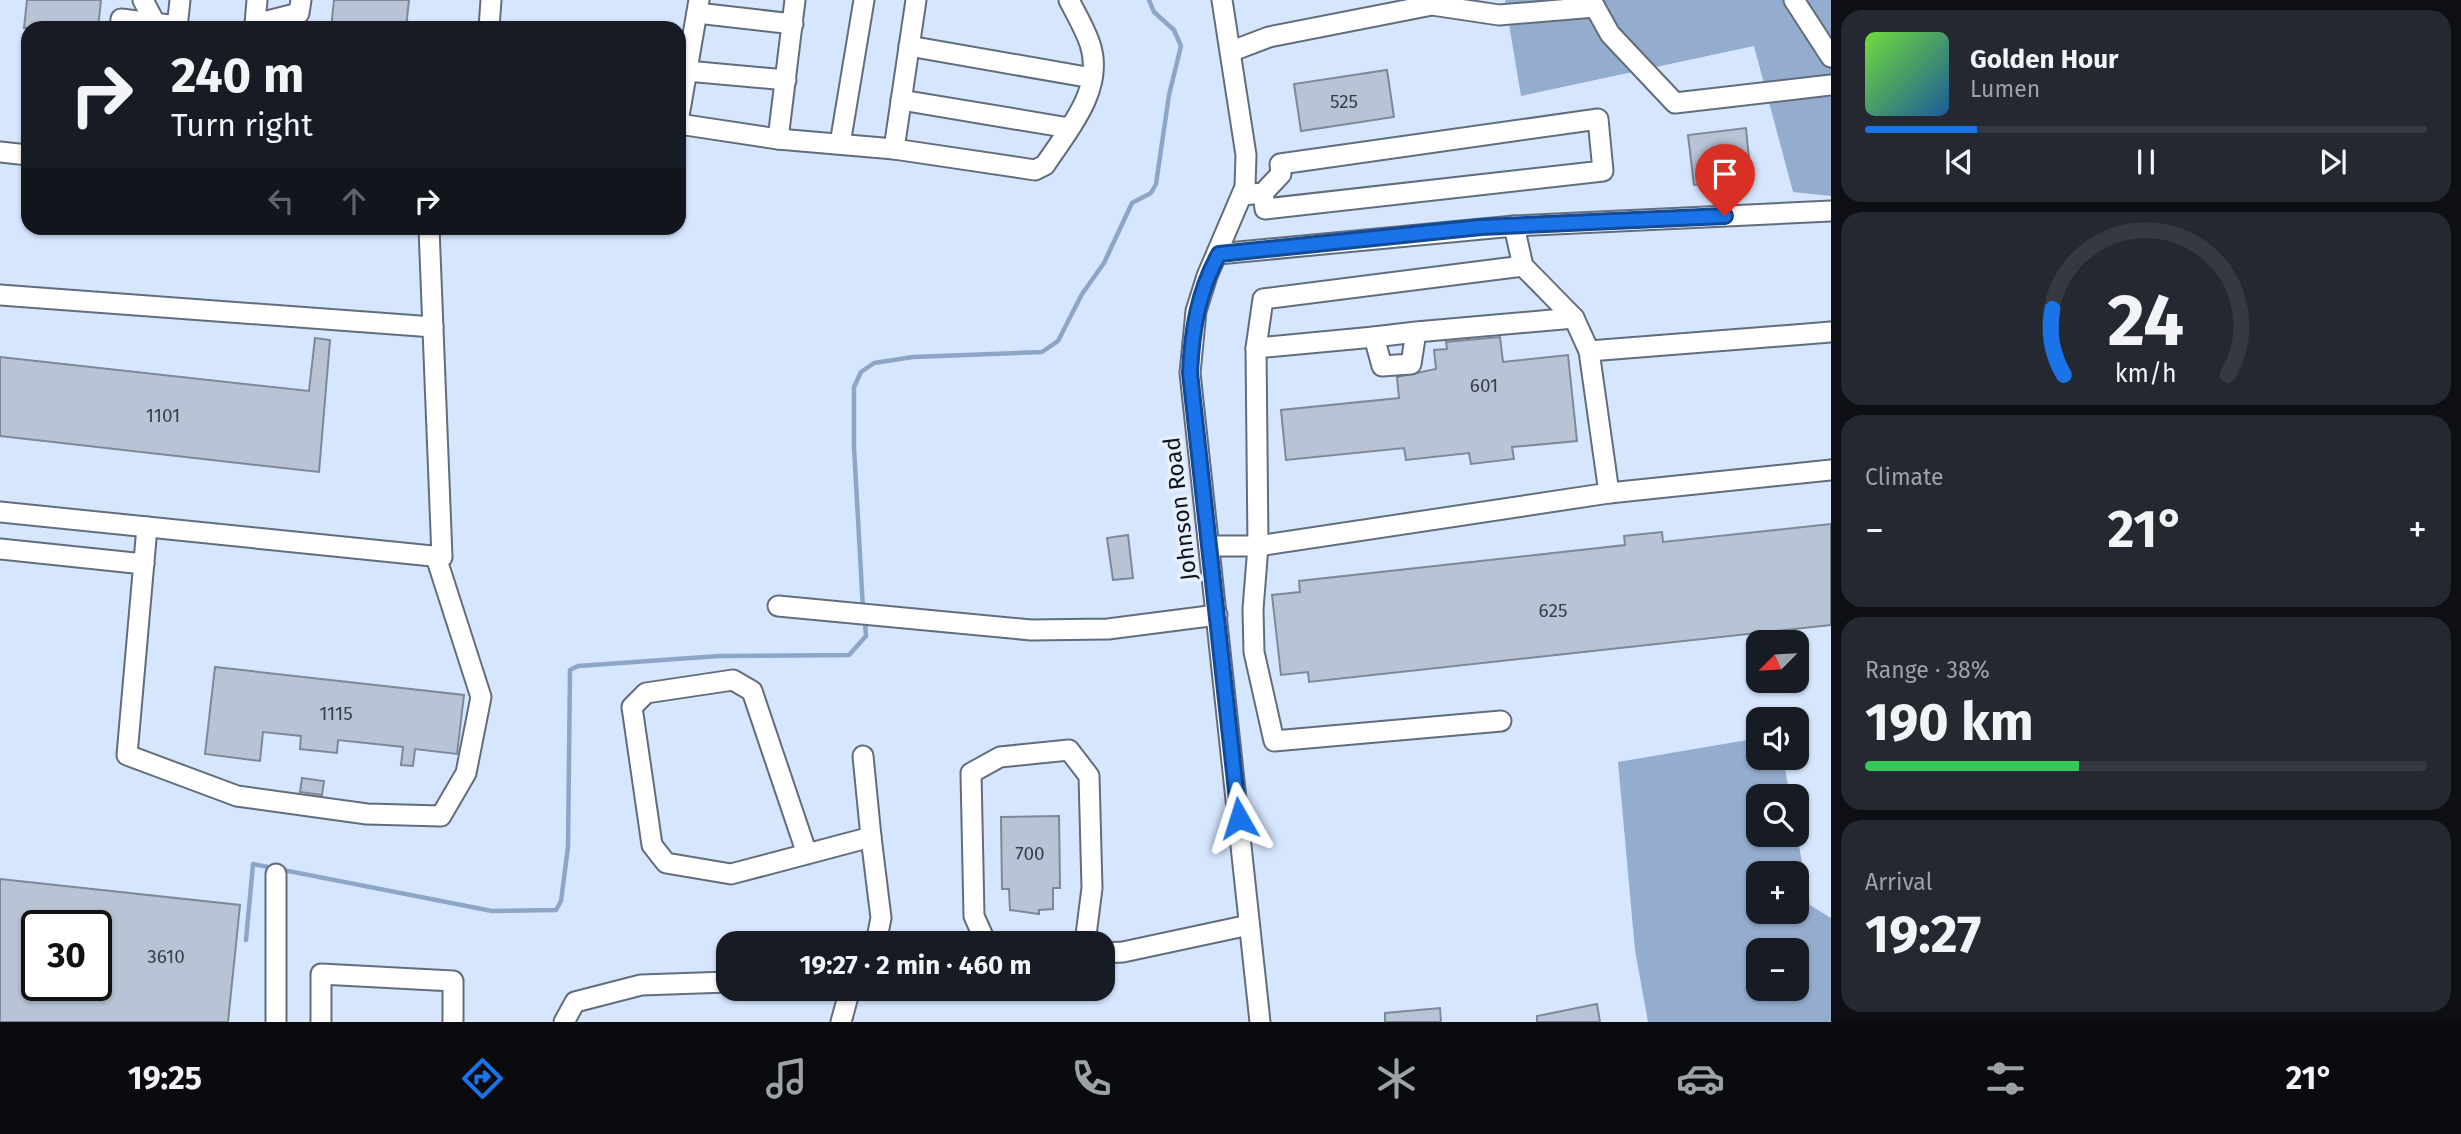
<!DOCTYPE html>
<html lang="en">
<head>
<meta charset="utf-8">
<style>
	:root { --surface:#171b24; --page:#242831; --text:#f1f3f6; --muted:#9ea1a6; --line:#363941; --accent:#1a73e8 }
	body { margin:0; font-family:"Fira Sans",sans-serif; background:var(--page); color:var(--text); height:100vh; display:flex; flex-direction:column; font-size:26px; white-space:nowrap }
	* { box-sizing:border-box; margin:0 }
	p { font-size:23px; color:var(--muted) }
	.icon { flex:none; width:38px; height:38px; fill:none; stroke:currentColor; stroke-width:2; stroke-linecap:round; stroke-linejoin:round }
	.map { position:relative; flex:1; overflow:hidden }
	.panel { display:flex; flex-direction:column; gap:10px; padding:10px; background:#0d0f14; width:630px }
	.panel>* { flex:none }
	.guide { position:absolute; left:21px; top:21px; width:665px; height:214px; border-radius:21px; box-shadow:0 2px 5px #0004; background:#171b24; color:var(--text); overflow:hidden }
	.needle { width:46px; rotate:246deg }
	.buttons { position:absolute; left:1746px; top:630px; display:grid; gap:14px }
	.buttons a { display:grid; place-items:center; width:63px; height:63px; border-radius:14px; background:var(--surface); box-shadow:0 2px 5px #0004; font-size:35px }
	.speed { position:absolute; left:21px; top:910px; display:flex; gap:14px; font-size:35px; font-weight:700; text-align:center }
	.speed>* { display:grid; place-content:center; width:91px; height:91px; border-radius:50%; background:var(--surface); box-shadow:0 2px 5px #0004; line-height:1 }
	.speed .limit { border:4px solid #111; border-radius:10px; background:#fff; color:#111 }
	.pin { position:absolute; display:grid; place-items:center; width:60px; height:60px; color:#fff; margin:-72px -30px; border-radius:50% 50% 50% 0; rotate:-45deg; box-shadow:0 0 7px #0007 }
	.pin .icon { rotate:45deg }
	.me { position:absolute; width:77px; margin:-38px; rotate:354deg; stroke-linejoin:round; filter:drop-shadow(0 0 5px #0008) }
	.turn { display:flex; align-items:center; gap:24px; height:147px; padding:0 35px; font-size:32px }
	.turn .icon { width:91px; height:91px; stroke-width:2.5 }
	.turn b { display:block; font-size:49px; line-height:60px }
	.lanes { display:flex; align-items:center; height:66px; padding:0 35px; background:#0003; justify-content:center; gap:35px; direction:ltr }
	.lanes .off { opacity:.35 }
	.big { font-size:52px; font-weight:700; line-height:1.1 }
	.panel .widget { flex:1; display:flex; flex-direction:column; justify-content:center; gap:10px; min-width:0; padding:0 24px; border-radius:21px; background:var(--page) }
	.panel .dial { align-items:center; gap:0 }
	.dial svg { height:182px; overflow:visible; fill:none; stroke:var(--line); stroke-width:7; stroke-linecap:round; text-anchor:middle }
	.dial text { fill:var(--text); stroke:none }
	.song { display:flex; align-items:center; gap:21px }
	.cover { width:84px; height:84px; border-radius:10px; background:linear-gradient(135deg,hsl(100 70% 55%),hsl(210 70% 35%)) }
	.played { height:7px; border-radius:4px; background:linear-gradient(90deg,var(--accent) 20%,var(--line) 20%) }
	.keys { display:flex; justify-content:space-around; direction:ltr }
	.heat { display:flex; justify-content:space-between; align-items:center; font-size:38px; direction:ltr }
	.charge { height:10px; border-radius:5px; background:linear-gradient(90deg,#34c759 38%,var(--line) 0) }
	.trip { position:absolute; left:716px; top:931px; width:399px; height:70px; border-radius:21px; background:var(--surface); box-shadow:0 2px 5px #0004; font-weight:700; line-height:70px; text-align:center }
	.menu { display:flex; height:112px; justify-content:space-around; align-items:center; background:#090b0e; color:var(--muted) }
	.menu .icon { width:49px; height:49px }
	.menu .current { color:var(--accent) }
	.menu b { font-size:32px; color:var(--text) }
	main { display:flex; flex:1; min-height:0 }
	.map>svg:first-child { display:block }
	.built { fill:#d5e6fe; fill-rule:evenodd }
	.forest { fill:#94acce; fill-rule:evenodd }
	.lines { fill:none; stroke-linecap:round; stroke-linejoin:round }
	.stream { stroke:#8ea5c6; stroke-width:4.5 }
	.building { fill:#b8c4d5; stroke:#7d8898; stroke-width:2; fill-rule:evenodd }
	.minor-casing { stroke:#626d7c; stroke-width:23 }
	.minor { stroke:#fff; stroke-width:19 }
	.route-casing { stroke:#114b97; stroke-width:18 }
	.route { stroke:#1a73e8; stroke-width:12 }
	.labels { text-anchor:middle; stroke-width:7; stroke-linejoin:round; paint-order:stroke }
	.number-label { font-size:19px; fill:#393f48 }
	.street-label { font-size:23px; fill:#0f1319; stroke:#e5effd }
</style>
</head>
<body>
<main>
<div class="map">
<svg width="1831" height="1022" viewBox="0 0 1831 1022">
	<rect width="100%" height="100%" fill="#e5effd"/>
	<!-- built -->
	<path class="built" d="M0,0h1831v1022h-1831zM28,28h651v200h-651zM1759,642h38v39h-38zM1759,719h38v39h-38zM1759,796h38v39h-38zM1759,873h38v39h-38zM37,926h59v59h-59zM728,943h374v46h-374zM1759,950h38v39h-38z"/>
	<!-- forest -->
	<g class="forest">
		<path d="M1505,0h326v196l-38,-4 -39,-146 -233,50z"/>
		<path d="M1759,738v20h24l7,38h-31v39h38l13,70 21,13v104h-183l-13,-72 -17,-188zM1759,873h38v39h-38zM1759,950h38v39h-38z"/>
	</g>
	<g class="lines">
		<!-- stream -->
		<g class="stream">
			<path d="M863,609l-9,-162v-60l7,-15 13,-9 39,-6 129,-5 16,-11 24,-47 22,-31 28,-60 19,-10 5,-9 13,-89 12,-49 -7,-16 -20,-18 -5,-12"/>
			<path d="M246,940l7,-76 239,47 64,-1 5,-9 7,-54 2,-177 8,-4 141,-10 130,-1 17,-19 -1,-15"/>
		</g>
	</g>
	<!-- building -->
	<g class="building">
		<path d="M27,0h74l-3,28h-74z"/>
		<path d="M334,0h75l-3,28h-75z"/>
		<path d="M1387,70l7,47 -93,14 -7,-47z"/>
		<path d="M1746,128l5,51 -57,6 -6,-50z"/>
		<path d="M1500,337l3,25 65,-7 9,86 -65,6 2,12 -43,5 -2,-11 -63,7 -2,-12 -118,12 -5,-50 118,-12 -2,-21 39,-8 -2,-19 13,-1 -1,-7z"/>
		<path d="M315,338l15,2 -11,132 -319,-36v-79l309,34z"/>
		<path d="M1831,524v101l-522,57 -1,-10 -27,3 -9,-80 28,-3 -1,-11 326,-36 -1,-9 38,-4 1,10z"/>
		<path d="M1128,535l5,43 -20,2 -6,-42z"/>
		<path d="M215,667l249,28 -7,59 -42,-5 -2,17 -12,-1 2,-18 -65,-7 -1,13 -37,-4 1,-13 -38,-4 -3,29 -55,-7z"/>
		<path d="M302,778l22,3 -2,14 -22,-3z"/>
		<path d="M1059,816l1,72h-7v21l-14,1v4l-29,-4 -1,-21h-7l-1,-72z"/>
		<path d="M0,879l240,26 -12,117h-228zM37,926h59v59h-59z"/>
		<path d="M1597,1004l3,18h-63v-6z"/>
		<path d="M1440,1008l1,14h-56v-9z"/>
	</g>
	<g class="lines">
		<defs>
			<g id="minor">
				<path d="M143,0l12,23"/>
				<path d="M257,0l-2,24 44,-11 2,-13"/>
				<path d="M1222,0l24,155 -1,32 -38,89 -11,35 -6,62 70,649"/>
				<path d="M1794,0l37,57"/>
				<path d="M1595,7l15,27 65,69 156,-18"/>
				<path d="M697,13l96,11"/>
				<path d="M120,28l1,-9 56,7"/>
				<path d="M177,28l3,-28"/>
				<path d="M489,28l2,-28"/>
				<path d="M909,46l183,32"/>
				<path d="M1232,51l37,-14 163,-32 67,10 96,-8"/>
				<path d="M687,71l99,9"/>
				<path d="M901,100l168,28"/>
				<path d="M679,116l20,-116"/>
				<path d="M679,124l99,15 116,10 22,-149"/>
				<path d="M778,139l17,-139"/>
				<path d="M840,144l24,-144"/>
				<path d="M894,149l141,21 10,-5c23,-35 60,-76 45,-121 -5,-15 -14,-30 -21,-44"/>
				<path d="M0,152l28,3"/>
				<path d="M1243,195l20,-2 2,16 338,-38 -5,-52 -318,45 1,10 -18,19"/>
				<path d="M1514,226l317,-15"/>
				<path d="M1218,254l296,-28 9,40 51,52 15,33"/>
				<path d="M0,295l433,32"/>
				<path d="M1416,332l-42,5 8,29 29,-2 5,-32 158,-14"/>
				<path d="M1831,332l-242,19 20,142 222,-23"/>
				<path d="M1256,348l118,-11"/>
				<path d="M0,512l442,45 -13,-329"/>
				<path d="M147,527l-20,228 110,41 130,18 74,2 25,-43 15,-76 -45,-140"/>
				<path d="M1209,546h49l351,-53"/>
				<path d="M0,549l144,15"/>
				<path d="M778,606l253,24 77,-1 109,-14"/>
				<path d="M1501,721l-227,20 -20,-89 -1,-43 5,-63 -2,-198 7,-49 260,-33"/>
				<path d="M863,756l8,81"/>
				<path d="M807,854l-55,-163 -19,-11 -87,13 -14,14 20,138 14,18 65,11 140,-37 10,81 -5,25"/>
				<path d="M986,943l-12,-27 -3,-143 29,-16 69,-7 20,26 3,112 -7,55"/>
				<path d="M1102,953l21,-1 126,-27"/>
				<path d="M276,1022v-148"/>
				<path d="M321,1022v-48l132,7v41"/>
				<path d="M564,1022l11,-20 66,-17 87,-3"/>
				<path d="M841,1022l9,-33"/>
			</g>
		</defs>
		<!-- minor casing -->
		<use href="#minor" class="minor-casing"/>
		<!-- minor -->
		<use href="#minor" class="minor"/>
	</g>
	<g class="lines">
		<defs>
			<path id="route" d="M1239,818l-49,-445c2,-43 8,-81 29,-119l262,-27 244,-11"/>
		</defs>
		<!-- route casing -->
		<use href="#route" class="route-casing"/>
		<!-- route -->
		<use href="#route" class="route"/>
	</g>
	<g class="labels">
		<!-- number labels -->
		<g class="number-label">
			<text x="1344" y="108">525</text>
			<text x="1484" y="392">601</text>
			<text x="163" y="422">1101</text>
			<text x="1553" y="617">625</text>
			<text x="336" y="720">1115</text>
			<text x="1030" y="860">700</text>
			<text x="166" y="963">3610</text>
		</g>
		<!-- street labels -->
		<g class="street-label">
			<text transform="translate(1180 509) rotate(-97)" y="8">Johnson Road</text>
		</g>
	</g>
</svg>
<div class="buttons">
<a><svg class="needle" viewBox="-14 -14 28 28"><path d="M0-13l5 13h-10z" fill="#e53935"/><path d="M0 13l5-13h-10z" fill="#9ea1a6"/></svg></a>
<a><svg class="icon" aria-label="sound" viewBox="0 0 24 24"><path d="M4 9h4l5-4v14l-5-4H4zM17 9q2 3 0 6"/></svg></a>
<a><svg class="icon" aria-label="search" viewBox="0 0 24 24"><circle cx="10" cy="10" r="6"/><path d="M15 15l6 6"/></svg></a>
<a>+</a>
<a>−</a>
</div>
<div class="speed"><div class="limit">30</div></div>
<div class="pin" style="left:1725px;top:216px;background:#d93025"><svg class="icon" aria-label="arrive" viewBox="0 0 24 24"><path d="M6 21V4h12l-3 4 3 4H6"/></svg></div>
<svg class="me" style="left:1239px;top:818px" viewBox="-20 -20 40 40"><path d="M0-17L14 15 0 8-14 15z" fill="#1a73e8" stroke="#fff" stroke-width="4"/></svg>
<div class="trip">19:27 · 2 min · 460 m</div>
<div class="guide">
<div class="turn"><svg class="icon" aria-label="right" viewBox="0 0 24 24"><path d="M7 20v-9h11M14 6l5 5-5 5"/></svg><div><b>240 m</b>Turn right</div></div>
<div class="lanes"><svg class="icon off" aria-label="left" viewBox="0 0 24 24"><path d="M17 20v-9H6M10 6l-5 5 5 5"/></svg><svg class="icon off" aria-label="ahead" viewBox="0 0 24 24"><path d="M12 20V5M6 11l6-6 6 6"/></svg><svg class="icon" aria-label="right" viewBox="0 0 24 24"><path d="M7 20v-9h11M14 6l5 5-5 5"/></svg></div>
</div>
</div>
<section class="panel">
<div class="widget">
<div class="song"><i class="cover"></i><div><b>Golden Hour</b><p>Lumen</p></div></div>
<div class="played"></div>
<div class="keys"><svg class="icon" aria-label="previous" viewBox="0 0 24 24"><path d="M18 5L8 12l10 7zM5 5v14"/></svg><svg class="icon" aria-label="pause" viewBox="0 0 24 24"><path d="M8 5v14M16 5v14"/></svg><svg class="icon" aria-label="next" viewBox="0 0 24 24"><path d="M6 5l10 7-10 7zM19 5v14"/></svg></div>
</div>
<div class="widget dial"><svg viewBox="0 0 100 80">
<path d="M14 69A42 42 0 1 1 86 69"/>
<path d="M14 69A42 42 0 0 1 9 40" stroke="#1a73e8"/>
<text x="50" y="56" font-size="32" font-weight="700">24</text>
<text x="50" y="72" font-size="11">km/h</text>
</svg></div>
<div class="widget"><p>Climate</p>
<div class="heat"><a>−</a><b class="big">21°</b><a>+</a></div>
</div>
<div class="widget"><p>Range · 38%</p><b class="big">190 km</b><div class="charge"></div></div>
<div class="widget"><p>Arrival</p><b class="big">19:27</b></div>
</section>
</main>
<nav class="menu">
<b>19:25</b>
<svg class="icon current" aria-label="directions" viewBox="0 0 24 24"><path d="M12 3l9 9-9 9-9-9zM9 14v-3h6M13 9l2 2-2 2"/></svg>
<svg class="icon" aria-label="music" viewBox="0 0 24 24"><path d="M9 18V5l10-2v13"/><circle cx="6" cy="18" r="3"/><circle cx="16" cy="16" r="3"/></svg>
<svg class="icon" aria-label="phone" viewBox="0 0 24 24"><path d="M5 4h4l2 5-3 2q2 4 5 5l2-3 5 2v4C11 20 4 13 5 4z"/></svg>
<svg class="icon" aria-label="climate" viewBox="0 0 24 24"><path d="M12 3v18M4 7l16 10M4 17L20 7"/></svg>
<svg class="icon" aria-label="car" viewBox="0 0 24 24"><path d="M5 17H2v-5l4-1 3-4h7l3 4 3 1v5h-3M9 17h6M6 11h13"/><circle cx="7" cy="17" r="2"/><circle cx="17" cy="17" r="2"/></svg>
<svg class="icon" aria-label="filters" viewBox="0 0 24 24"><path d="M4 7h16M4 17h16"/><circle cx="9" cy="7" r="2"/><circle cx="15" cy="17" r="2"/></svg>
<b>21°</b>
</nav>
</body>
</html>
